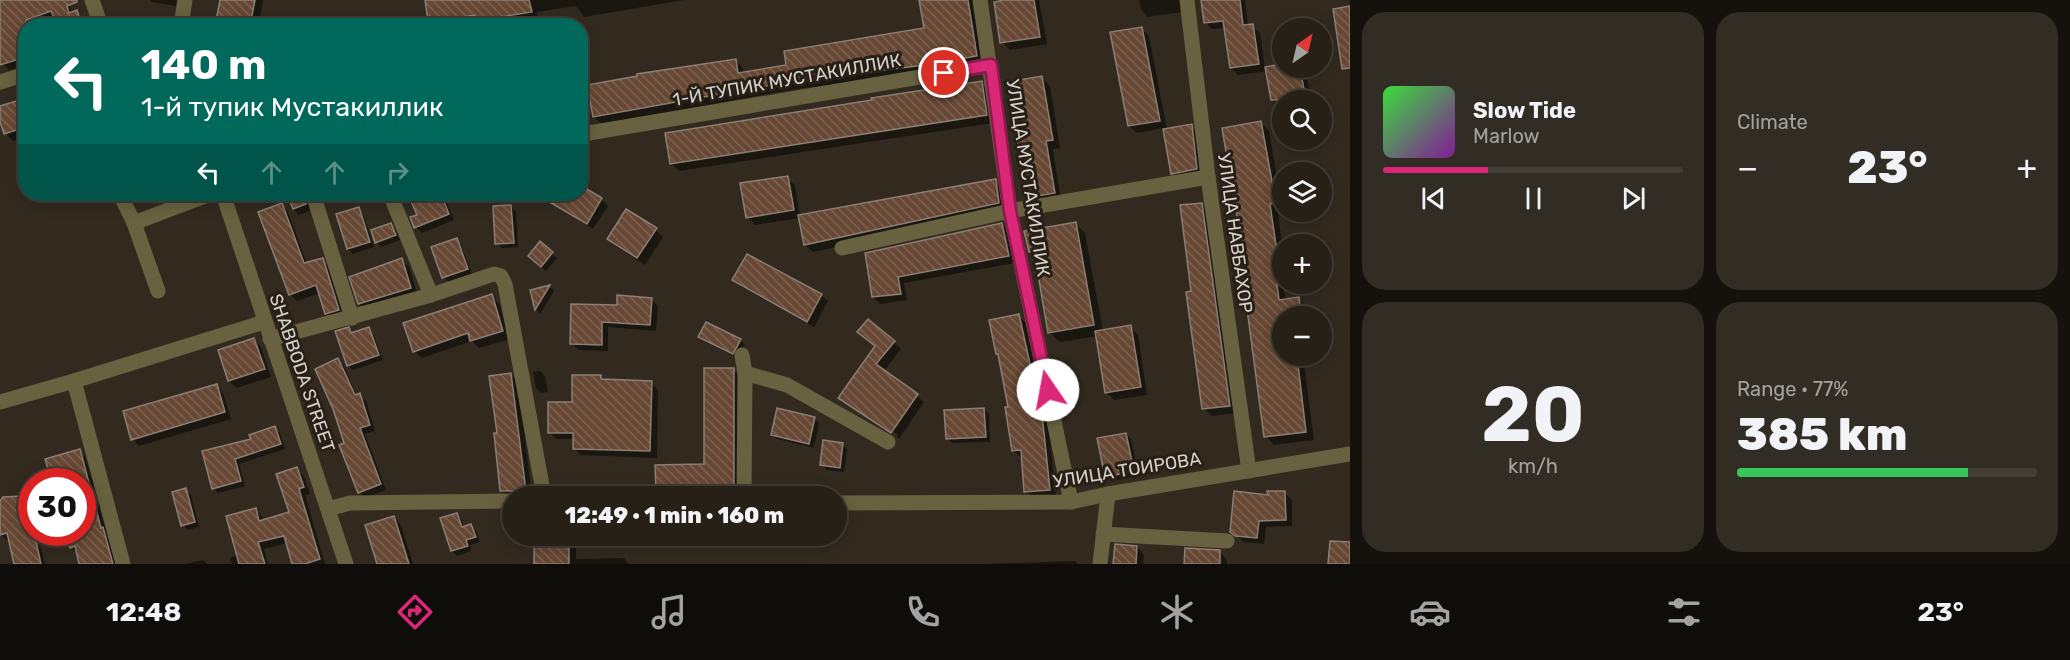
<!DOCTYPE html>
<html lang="en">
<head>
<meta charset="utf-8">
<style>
	:root { --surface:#262017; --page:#322d24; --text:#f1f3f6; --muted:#a4a3a1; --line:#423e36; --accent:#db2777 }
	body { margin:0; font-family:Rubik,sans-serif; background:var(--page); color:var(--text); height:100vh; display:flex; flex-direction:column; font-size:22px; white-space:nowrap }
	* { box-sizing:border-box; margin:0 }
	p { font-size:20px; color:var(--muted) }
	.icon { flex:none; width:33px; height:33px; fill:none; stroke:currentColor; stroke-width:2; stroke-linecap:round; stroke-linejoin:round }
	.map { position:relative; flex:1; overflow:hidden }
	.sheet { display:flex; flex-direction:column; gap:12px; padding:12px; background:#15120d; width:720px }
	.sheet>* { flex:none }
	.guide { position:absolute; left:18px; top:18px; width:570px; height:183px; border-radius:24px; box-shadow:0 3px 15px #0003,0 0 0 2px var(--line); background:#00695c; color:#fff; overflow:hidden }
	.needle { width:39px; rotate:34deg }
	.controls { position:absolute; left:1272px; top:18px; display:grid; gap:12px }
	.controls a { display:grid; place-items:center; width:60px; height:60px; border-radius:50%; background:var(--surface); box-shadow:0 3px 15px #0003,0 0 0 2px var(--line); font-size:30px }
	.speed { position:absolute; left:18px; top:468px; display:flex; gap:12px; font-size:30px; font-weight:700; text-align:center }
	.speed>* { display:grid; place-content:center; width:78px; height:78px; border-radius:50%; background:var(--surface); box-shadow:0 3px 15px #0003,0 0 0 2px var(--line); line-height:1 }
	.speed .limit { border:9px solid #d22; background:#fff; color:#111 }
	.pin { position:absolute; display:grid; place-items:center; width:51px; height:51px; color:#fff; margin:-26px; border:3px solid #fff; border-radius:50%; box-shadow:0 2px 6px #0007 }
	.me { position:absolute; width:66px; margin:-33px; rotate:348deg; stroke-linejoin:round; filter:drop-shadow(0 0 4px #0008) }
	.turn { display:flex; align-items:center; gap:21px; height:126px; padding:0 24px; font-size:27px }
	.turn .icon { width:78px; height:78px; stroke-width:2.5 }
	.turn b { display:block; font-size:42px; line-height:51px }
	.lanes { display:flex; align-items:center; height:57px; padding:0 24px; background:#0003; justify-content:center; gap:30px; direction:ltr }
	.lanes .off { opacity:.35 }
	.big { font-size:45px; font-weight:800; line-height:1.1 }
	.sheet .widget { flex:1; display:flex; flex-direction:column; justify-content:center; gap:9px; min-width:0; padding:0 21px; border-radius:24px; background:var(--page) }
	.sheet .dial { align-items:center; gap:0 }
	.dial b { font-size:78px; line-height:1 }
	.song { display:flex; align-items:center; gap:18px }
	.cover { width:72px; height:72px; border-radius:9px; background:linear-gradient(135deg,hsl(120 70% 55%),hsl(290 70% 35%)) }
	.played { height:6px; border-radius:3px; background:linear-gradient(90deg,var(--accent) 35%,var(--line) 35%) }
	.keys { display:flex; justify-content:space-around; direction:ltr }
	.heat { display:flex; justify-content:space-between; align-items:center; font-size:33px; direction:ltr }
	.charge { height:9px; border-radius:4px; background:linear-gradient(90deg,#34c759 77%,var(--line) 0) }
	.sheet .tiles { flex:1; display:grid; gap:12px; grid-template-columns:repeat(2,1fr) }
	.trip { position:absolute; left:502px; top:486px; width:345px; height:60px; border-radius:30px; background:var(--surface); box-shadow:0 3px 15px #0003,0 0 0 2px var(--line); font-weight:800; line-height:60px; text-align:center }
	.tab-bar { display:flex; height:96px; justify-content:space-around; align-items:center; background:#0f0d09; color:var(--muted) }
	.tab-bar .icon { width:42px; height:42px }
	.tab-bar .active { color:var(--accent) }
	.tab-bar b { font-size:27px; color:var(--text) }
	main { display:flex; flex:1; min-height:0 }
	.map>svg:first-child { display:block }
	.shadow { fill:#0007; fill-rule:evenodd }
	.building { fill:url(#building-back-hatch); stroke:#8b7e75; stroke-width:1.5 }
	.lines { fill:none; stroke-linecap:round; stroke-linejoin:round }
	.minor { stroke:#686240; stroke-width:15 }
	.route-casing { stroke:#8e194d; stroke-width:15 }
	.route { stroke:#db2777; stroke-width:10 }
	.labels { text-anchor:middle; stroke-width:6; stroke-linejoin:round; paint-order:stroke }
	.street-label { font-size:18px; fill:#d6d1ca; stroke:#282016 }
</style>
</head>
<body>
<main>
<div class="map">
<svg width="1350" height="564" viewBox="0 0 1350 564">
	<defs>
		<pattern id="building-back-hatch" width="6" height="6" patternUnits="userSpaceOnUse" patternTransform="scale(1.5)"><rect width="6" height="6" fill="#674834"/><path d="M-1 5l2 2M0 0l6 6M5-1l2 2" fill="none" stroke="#7c6150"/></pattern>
	</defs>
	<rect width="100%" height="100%" fill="#322a1f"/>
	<!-- shadow -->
	<g class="shadow">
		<path d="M0,0h68l4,13 4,-1 7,6 3,8h-28l-3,-8 -22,8h-7v39l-17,5 -9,-10z"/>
		<path d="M150,0h27l-1,6 -24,-4z"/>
		<path d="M221,0h42l-4,26h-43z"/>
		<path d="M433,0h251l-100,17 -8,-11 -39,6 2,8 -34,6h-23l-2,-3 -18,3h-28l-4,-5zM482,12v3l-48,7v-3z"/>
		<path d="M920,0h54l10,63 -50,9 -138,17 -194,35 -8,-7 141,-57 8,8 1,6 43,-8 138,-36z"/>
		<path d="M995,0h44l8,44 -37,6 -8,-8z"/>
		<path d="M1139,0h41l2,12 -34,5 -7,-8z"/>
		<path d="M1203,0h42l3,26h4l8,7 5,36 17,-3v2h21l3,3 5,29h-29v18l-7,-7 -7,-40 -30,4 -7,-7 -6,-40 -13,1 -7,-7z"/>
		<path d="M1141,28l8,8 18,94 24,-4 8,8 5,42 -24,4 -8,-7 -8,-45 -27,5 -8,-7z"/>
		<path d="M1042,78l8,8 10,62 -7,1 8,52 -25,4 -7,-8z"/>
		<path d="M981,83l8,7 4,33 -314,48 -7,-7z"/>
		<path d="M26,99v38l-13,4 -8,-8 -5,-16v-10z"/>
		<path d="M1261,123l8,8 13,77v3l-4,1 4,33v39l4,16 12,-1 8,8 1,9h-25v40h21l11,84 -40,5 -8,-9z"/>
		<path d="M787,178l8,7 5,31 195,-35 8,8 3,22 -193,41 -8,-7 -5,-27 -45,7 -8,-8z"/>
		<path d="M287,194h25v16l-13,5 -6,-7z"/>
		<path d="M409,194h34l11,26 -32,13 -7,-6 4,-11z"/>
		<path d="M531,194h49l21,5 7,7 -15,23 -37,-23z"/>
		<path d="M1201,204l8,8 28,201 -25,3 -8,-7 -11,-116z"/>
		<path d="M282,205l6,7 19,52 15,-5 7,7 16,51 -12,3 -7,-7 -6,-20 -23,8 -7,-7z"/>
		<path d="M511,207l5,5 2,35 -16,1 -5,-5z"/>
		<path d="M358,209l5,5 11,33 -21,7 -5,-5 -11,-34z"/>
		<path d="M1075,223l10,10 18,98 27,-4 8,8 9,60 -33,5 -8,-8 -8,-56 -38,6 -11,-10 -13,-74 -6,-6z"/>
		<path d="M1002,224l7,7 6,32 -111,20 3,17 -27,4 -7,-7 -6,-43z"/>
		<path d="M391,225l5,5 4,10 -19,7 -4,-5 -4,-11z"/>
		<path d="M656,230l7,7 -18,28 -29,-19 -7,-8z"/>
		<path d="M456,240l5,5 11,29 -23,8 -5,-5z"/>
		<path d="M540,243l17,15 -11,13 -12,-10z"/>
		<path d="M401,260l8,7 9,29 -51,15 -8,-8z"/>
		<path d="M734,280l87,15 7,6 -14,26 -74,-41z"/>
		<path d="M550,287l4,4 -14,23 -4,-5 -4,-18z"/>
		<path d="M492,296l7,8 11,35 -31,9 -7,-7 -50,17 -8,-7z"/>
		<path d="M651,299l7,7 -2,25 -48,-4v24l-30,-1 -6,-7 46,-36z"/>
		<path d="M1019,316l6,6 24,109 7,65 -24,2 -6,-7 -3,-34h-3l-6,-6 -5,-43z"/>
		<path d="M349,329l5,5 14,-5 5,5 10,26 -30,10 -5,-5z"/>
		<path d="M859,332l35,10 7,7 -17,22 40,31 -25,37 -2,-2 1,-2 -52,-33v2l-6,-6 36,-51z"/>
		<path d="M700,336l40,4 5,5 -7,13 -33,-17z"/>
		<path d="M254,339l7,8 10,30 -34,11 -8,-7z"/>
		<path d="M338,360l6,6 13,30 3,-1 6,6 9,30 -10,3 21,56 -21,8 -6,-6 -24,-83z"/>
		<path d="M540,371l5,5 3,16 -7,1 -5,-5 -3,-16z"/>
		<path d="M734,371l7,6 -1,118h-76l-7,-7 48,-23z"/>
		<path d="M511,375l7,6 14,115 -24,1 -7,-6z"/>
		<path d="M600,377l4,4 47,1 7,8 -1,68 -76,-3 -7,-7v-9h-17l-8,-7z"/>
		<path d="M217,386l6,7 8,26 -92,27 -6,-7z"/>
		<path d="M984,409l5,5 1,28 -38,1 -5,-5z"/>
		<path d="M814,418l5,5 -5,25 -37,-9 -5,-5z"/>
		<path d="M275,428l5,5 5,16 -46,15 6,22 -27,7 -5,-5 -9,-36 49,-12z"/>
		<path d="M1126,434l5,5 6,30 -29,5v4l29,-6 1,4 -27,5 -5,-5z"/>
		<path d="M842,444l5,5 -3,23 -17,-2 -5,-5z"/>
		<path d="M79,451l6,6 32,107h-36l-4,-11 -6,-6 11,-15v-50z"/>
		<path d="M297,469l7,7 6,18 -5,1 20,69h-31l-7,-21 -23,6 4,15h-36l-2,-6 8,-3 17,-45 7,7 1,4 28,-8z"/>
		<path d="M186,490l5,5 8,32 -11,3 -5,-5z"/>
		<path d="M1285,493l7,7v26l-26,1 -2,17 -20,-2 -12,-10 37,-36z"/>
		<path d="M20,498l6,6 6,18v10h2l4,13 3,3 4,16h-30l-5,-25 -4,1 -6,-7v-29z"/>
		<path d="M457,515l5,5 2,8 7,-2 5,5 4,11 -10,3 1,6 -14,5 -5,-5z"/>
		<path d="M394,517l7,8 12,39h-34z"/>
		<path d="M568,536l8,8v15l48,-1 5,6h-94z"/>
		<path d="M1137,547l7,8 -1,9h-28z"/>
		<path d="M1220,552l7,8v4h-41z"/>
		<path d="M203,560l4,4h-21z"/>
		<path d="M1075,561l3,3h-95z"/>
	</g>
	<!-- building -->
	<g class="building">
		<path d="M0,0h77v2l-10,4 2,7 8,-3 5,16h-43l-1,-2 16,-6 -3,-7 -25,9v37l-26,8z"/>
		<path d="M220,0h35l-5,26h-35z"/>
		<path d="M425,0h104l3,12 -56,9 -1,-6 -47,7z"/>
		<path d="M919,0h49l9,56 -52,9 -137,17 -195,35 -6,-32 50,-9v-2l99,-15 2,14 48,-8 -2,-14 140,-23z"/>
		<path d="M1003,0h31l6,37 -40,6 -6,-41z"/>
		<path d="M1201,0h39l3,25 10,-1 6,40 -29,4 -7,-47 -19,2z"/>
		<path d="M1350,6v62l-8,1 -9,-60z"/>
		<path d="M1142,27l18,94 -32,5 -18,-94z"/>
		<path d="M1282,64v4h18l6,32h-35l-6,-33z"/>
		<path d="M1042,76l11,64 -7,1 9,52 -28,5 -20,-116z"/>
		<path d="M982,81l5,34 -317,49 -5,-31 207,-33 -1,-2z"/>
		<path d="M26,98v29l-22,7 -4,-12v-16z"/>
		<path d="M1261,121l15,82 -6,1 8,55h-4l5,41 20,-3 2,19h-19v40h15l9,76 -42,5 -29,-219 2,-1 -15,-89z"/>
		<path d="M1192,124l5,45 -26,5 -8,-45z"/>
		<path d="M788,176l6,34 -48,8 -6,-35z"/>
		<path d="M996,179l3,24 -195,42 -6,-30z"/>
		<path d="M580,185l22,13 -15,26 -36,-21h4l-19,-9h44z"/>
		<path d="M287,194h16l3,10 -13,5z"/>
		<path d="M408,194h33l8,20 -35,14 -4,-11 7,-2z"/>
		<path d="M282,203l22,60 19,-5 16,52 -14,4 -9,-29 -27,10 -31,-83z"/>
		<path d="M1202,203l28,203 -28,3 -16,-117 5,-1 -11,-86z"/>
		<path d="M511,205l3,38 -19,1 -2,-38z"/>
		<path d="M359,207l11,35 -23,7 -11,-35z"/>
		<path d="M626,209l31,19 -20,30 -30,-19z"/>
		<path d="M1076,222l18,103 -46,8 -14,-82 -5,1 -5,-21z"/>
		<path d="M391,223l5,12 -21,8 -4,-13z"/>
		<path d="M1002,223l7,33 -111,21 3,17 -29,3 -7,-44z"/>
		<path d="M457,238l11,31 -26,9 -11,-31z"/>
		<path d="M540,241l13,11 -12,15 -13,-11z"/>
		<path d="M747,254l75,40 -15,28 -75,-42z"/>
		<path d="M402,258l9,30 -53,16 -9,-27z"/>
		<path d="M550,285l-15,25 -5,-20z"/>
		<path d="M492,294l11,37 -33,10 -2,-8 -55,19 -10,-29z"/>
		<path d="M617,295l35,3 -2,27 -48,-3v23l-32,-1 1,-40 46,1z"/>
		<path d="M1019,314l24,109 7,67 -26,2 -3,-42 -9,1 -7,-44h3l-10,-53h-2l-7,-34z"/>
		<path d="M868,319l27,22 -19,23 42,30 -27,39 -53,-35 37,-52 -18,-14z"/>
		<path d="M706,322l35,17 -8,15 -35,-17z"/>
		<path d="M1131,325l10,62 -36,6 -10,-62z"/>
		<path d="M349,327l2,6 18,-6 10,28 -32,11 -12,-35z"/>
		<path d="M254,338l11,31 -37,12 -10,-31z"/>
		<path d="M338,358l17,37 5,-2 10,32 -10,3 21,56 -23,9 -19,-48 5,-2 -11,-34 -18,-40z"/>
		<path d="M704,368h30v121h-78l-1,-24 49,-1z"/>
		<path d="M511,373l15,118h-26l-6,-58h3l-8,-57z"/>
		<path d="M572,375h29v4l51,2 -2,70 -77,-2v-16h-25v-31h24z"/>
		<path d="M217,384l8,28 -94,28 -8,-29z"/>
		<path d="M777,408l38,9 -6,27 -38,-9z"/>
		<path d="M984,408l2,29 -40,2 -2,-29z"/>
		<path d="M275,426l6,18 -46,15 6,22 -29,8 -10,-38 49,-12 -2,-4z"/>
		<path d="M1126,433l8,38 -29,6 -8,-39z"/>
		<path d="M823,440l20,3 -3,25 -20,-3z"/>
		<path d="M80,449l21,79 2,-1 10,37h-34l-4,-18 -5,2 -5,-16h17v-50h-30l-7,-23z"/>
		<path d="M297,467l7,20 -5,2 21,70 -15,5h-13l-8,-28 -26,6 7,22h-26l-13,-48 30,-8 3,13 30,-9 -13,-38z"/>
		<path d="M186,488l9,34 -14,4 -9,-34z"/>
		<path d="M1234,491l34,4 -1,-4h18l1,29 -27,1 -2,17 -22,-2 -5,-4z"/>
		<path d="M21,496l13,45h2l5,23h-27l-7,-31 -7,2v-34l3,-4z"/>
		<path d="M457,513l5,14 9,-3 5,13 -10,3 2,6 -17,5 -11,-33z"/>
		<path d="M394,516l15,48h-32l-12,-39z"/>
		<rect x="534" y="536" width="35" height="28"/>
		<path d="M1330,541l20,1v22h-22z"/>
		<path d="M1115,544l22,2 -1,18h-23z"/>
		<path d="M1185,548l35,2v14h-36z"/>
	</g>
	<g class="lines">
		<!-- minor -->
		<g class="minor">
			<path d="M92,0l9,26"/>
			<path d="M980,0l30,211 61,291"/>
			<path d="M1187,0l21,177 41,294"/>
			<path d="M181,26l4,-26"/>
			<path d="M0,82l26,-8"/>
			<path d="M589,133l402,-68"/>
			<path d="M120,194l14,29 24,68"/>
			<path d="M223,194l123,370"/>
			<path d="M313,194l39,124"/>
			<path d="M390,194l41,101"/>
			<path d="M134,223l76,-29"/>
			<path d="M842,248l168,-37 198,-34"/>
			<path d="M270,339l161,-44 63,-21 7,2 4,8 39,212"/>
			<path d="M742,355l3,18 42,12 101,57"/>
			<path d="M74,381l49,183"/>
			<path d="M0,402l74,-21 190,-59"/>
			<path d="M744,496l1,-123"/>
			<path d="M837,503l234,-1 37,-8 242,-40"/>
			<path d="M328,509l22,-6 163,-2"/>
			<path d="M1103,534l124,7"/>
			<path d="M1100,564l8,-70"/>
		</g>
	</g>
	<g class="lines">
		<defs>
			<path id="route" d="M944,73l47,-8 19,146 38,179"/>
		</defs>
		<!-- route casing -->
		<use href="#route" class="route-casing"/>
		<!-- route -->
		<use href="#route" class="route"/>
	</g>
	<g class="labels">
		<!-- street labels -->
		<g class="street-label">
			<text transform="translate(787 80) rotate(-10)" y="6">1-Й ТУПИК МУСТАКИЛЛИК</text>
			<text transform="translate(1028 178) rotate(81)" y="6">УЛИЦА МУСТАКИЛЛИК</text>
			<text transform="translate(1235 233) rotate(82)" y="6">УЛИЦА НАВБАХОР</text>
			<text transform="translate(302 373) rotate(71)" y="6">SHABBODA STREET</text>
			<text transform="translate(1127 470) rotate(-9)" y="6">УЛИЦА ТОИРОВА</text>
		</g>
	</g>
</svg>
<div class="controls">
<a><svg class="needle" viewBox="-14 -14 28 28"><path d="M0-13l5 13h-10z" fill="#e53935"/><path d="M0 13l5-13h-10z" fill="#a4a3a1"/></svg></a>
<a><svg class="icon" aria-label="search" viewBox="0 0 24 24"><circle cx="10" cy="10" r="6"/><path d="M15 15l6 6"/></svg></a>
<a><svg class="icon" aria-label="layers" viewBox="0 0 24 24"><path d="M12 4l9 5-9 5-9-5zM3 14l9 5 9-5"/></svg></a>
<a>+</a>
<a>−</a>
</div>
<div class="speed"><div class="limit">30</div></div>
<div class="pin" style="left:944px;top:73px;background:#d93025"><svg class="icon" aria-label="arrive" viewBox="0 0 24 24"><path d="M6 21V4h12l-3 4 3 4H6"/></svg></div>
<svg class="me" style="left:1048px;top:390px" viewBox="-20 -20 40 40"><circle r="19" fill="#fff"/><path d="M0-13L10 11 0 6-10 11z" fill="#db2777"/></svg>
<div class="trip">12:49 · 1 min · 160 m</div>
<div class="guide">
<div class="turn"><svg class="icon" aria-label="left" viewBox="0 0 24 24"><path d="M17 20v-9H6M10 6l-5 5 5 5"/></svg><div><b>140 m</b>1-й тупик Мустакиллик</div></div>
<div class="lanes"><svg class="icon" aria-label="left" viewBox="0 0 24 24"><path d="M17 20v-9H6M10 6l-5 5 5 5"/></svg><svg class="icon off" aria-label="ahead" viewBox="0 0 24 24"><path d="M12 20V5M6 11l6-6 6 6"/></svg><svg class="icon off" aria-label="ahead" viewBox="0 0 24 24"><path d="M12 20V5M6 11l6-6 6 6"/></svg><svg class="icon off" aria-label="right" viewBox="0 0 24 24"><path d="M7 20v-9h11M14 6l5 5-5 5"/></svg></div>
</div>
</div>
<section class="sheet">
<div class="tiles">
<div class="widget">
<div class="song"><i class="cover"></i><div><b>Slow Tide</b><p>Marlow</p></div></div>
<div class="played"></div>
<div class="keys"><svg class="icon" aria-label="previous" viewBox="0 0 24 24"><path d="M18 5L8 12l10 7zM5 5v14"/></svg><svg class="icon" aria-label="pause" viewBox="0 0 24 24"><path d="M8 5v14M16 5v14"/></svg><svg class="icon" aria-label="next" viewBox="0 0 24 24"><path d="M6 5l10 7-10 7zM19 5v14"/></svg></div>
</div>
<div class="widget"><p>Climate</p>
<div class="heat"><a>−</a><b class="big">23°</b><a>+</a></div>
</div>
<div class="widget dial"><b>20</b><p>km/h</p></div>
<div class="widget"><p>Range · 77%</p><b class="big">385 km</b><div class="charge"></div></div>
</div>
</section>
</main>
<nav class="tab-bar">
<b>12:48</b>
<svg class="icon active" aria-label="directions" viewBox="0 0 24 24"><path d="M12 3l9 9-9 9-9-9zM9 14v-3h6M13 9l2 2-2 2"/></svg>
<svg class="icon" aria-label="music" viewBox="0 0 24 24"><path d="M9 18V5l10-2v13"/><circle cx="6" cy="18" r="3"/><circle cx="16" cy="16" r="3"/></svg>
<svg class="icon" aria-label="phone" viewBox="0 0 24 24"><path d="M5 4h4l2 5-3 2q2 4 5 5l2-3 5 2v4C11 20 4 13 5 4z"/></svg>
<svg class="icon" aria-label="climate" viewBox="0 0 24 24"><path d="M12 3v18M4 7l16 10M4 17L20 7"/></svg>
<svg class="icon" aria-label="car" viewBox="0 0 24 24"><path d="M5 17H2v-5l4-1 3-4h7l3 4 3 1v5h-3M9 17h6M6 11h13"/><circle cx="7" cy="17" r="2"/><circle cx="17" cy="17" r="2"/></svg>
<svg class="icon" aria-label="filters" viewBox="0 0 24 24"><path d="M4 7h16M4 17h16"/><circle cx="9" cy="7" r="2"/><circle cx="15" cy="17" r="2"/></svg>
<b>23°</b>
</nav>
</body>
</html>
